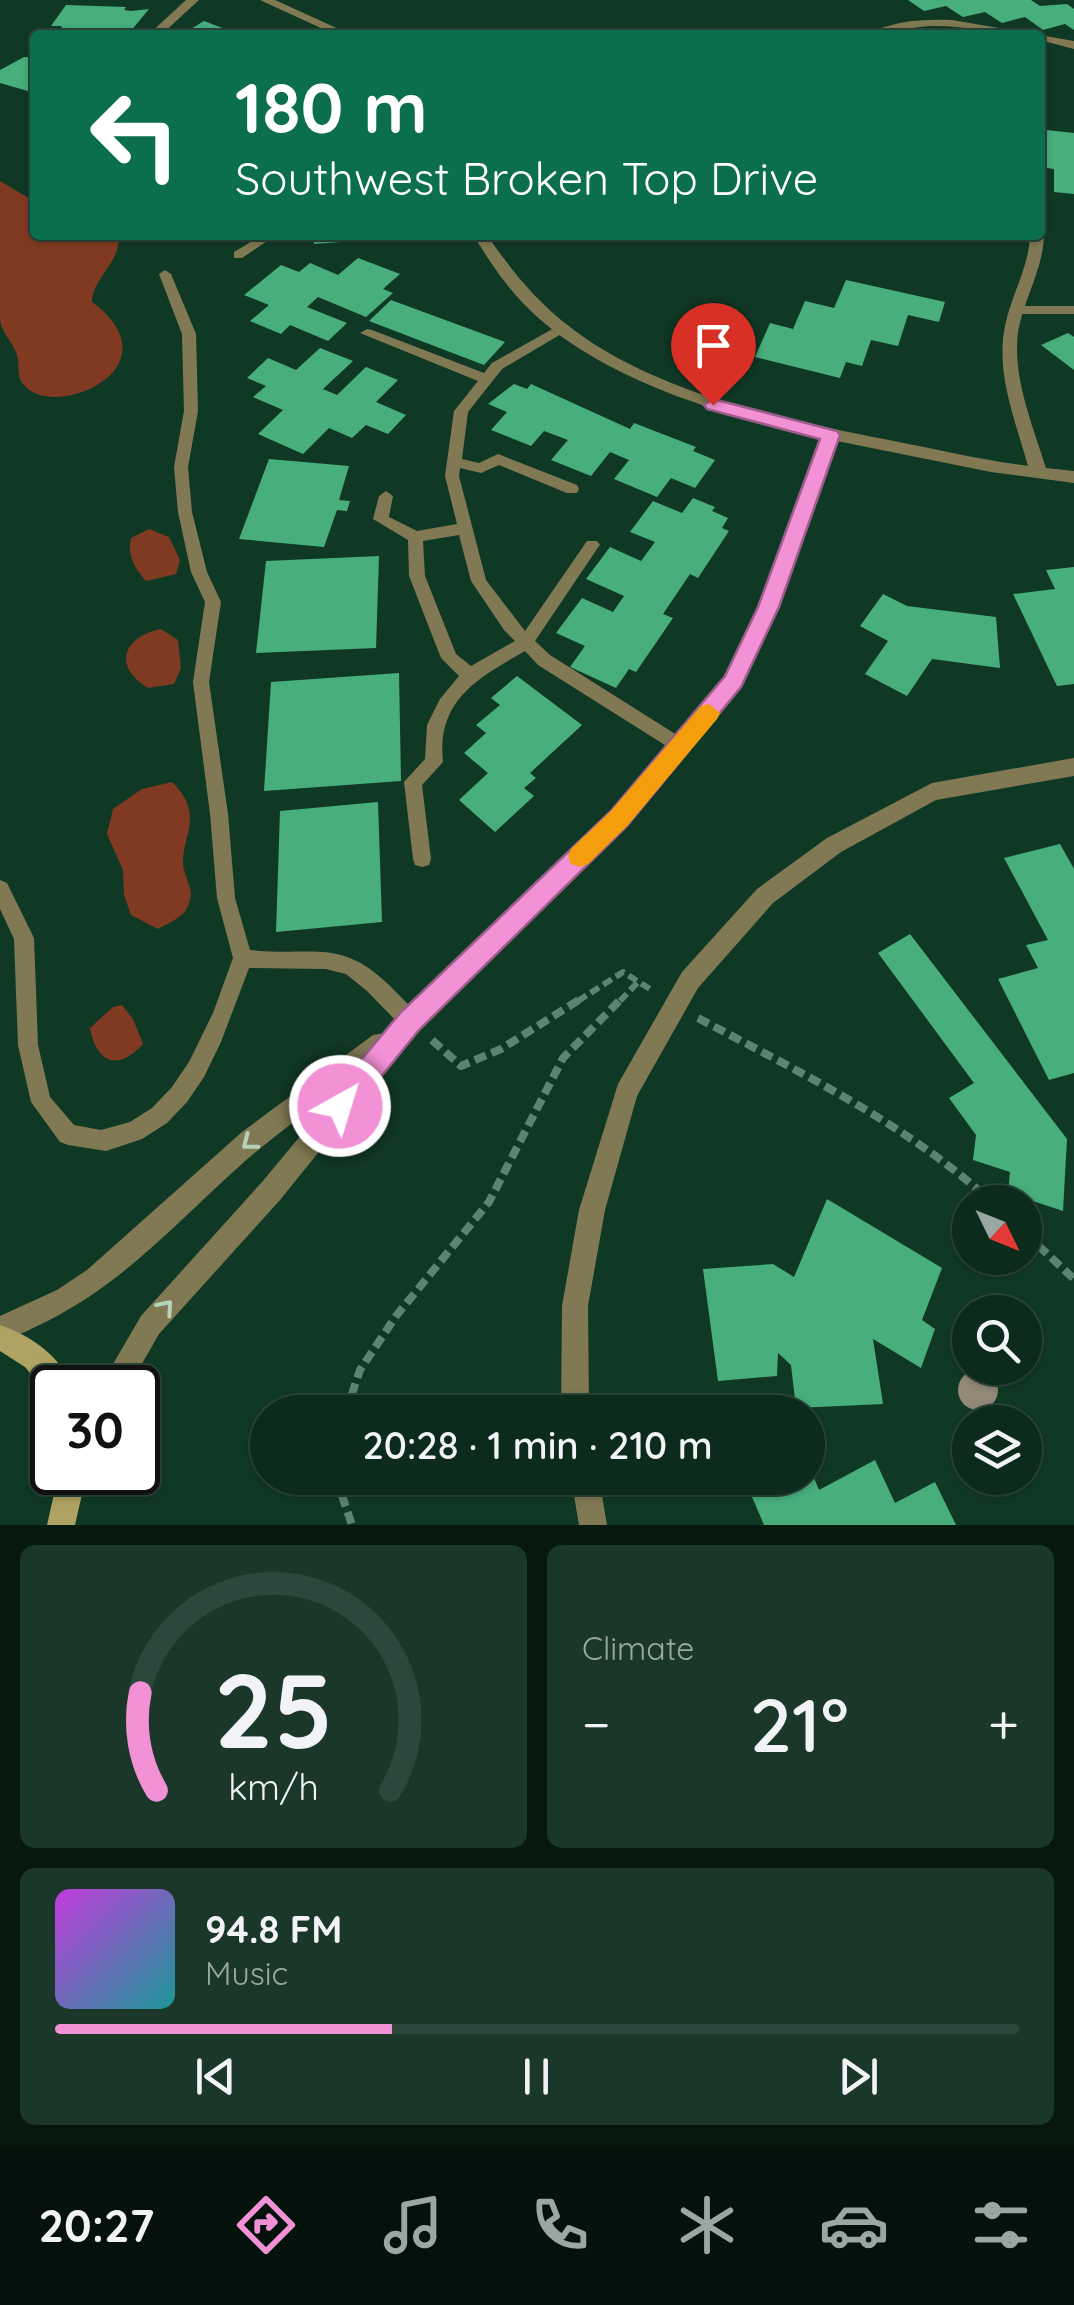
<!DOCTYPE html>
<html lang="en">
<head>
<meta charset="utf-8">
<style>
	:root { --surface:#0c2b1c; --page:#1a3729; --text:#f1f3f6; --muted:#9aa7a3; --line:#2c473b; --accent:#f391d6 }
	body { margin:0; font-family:Quicksand,sans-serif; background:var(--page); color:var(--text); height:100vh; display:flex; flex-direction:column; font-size:38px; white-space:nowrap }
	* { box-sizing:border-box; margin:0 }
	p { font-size:32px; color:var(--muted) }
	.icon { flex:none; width:55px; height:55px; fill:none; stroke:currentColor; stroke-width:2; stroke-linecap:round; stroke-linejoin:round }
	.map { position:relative; height:1525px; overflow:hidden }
	.sheet { display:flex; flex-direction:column; gap:20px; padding:20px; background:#07180f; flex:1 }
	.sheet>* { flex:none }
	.guide { position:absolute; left:30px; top:30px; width:1015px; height:210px; border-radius:10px; box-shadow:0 2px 8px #0004,0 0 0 2px var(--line); background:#0b6e4f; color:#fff; overflow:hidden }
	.needle { width:65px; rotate:133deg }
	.buttons { position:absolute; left:952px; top:1185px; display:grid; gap:20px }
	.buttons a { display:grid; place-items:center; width:90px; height:90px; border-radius:50%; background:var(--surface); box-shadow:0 2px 8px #0004,0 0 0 2px var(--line); font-size:50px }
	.speed { position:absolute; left:30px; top:1365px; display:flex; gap:20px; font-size:50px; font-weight:700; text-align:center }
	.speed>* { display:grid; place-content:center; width:130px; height:130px; border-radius:50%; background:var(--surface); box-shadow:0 2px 8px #0004,0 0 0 2px var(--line); line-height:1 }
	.speed .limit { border:5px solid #111; border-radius:15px; background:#fff; color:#111 }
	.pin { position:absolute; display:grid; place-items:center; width:85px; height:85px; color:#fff; margin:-102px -42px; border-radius:50% 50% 50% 0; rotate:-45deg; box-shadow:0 0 10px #0007 }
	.pin .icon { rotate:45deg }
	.me { position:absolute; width:110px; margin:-55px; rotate:39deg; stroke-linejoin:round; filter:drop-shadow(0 0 8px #0008) }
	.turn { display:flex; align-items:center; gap:35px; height:210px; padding:0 40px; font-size:45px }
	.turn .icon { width:130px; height:130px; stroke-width:2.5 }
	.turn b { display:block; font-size:70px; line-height:85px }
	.big { font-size:75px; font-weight:600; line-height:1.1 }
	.sheet .tile { flex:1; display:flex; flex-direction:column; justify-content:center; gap:15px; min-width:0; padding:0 35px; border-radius:15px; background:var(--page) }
	.sheet .dial { align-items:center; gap:0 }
	.dial svg { height:260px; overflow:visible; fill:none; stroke:var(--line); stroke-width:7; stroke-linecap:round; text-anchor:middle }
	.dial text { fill:var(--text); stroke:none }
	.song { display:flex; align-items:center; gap:30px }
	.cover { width:120px; height:120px; border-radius:15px; background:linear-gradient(135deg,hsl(290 70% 55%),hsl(180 70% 35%)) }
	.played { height:10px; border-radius:5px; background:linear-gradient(90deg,var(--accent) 35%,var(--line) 35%) }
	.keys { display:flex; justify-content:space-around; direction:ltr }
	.heat { display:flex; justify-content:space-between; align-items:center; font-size:55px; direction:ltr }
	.sheet .tiles { flex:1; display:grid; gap:20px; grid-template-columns:1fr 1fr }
	.tile:last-child { grid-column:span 2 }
	.trip { position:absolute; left:250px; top:1395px; width:575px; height:100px; border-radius:50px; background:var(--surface); box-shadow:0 2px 8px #0004,0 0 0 2px var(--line); font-weight:600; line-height:100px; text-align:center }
	.tab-bar { display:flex; height:160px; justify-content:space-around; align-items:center; background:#05110b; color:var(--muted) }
	.tab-bar .icon { width:70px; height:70px }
	.tab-bar .selected { color:var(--accent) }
	.tab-bar b { font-size:45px; color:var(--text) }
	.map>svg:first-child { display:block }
	.green { fill:#803a22 }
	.building { fill:#48ae7c }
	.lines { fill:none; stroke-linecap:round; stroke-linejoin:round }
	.path-far1 { stroke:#5d8470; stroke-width:6; stroke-dasharray:10 5; stroke-linecap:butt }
	.path { stroke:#5d8470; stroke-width:8; stroke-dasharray:12 6; stroke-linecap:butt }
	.lane { fill:#807953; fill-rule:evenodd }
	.street { fill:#807953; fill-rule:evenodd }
	.secondary { fill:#aea264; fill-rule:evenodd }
	.tree { fill:#928977 }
	.oneway { stroke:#b6d2b9 }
	.route { fill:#f391d6; stroke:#9e5e8b; stroke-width:2.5 }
	.slow { fill:#f59e0b }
</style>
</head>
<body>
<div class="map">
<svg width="1074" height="1525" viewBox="0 0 1074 1525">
	<rect width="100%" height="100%" fill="#103925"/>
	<!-- green -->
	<g class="green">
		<path d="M0,181l35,21v33h84c2,28 -27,43 -27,67 88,65 -39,121 -69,82 -7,-9 -3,-19 -6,-29 -4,-12 -15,-22 -17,-35 0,-44 0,-94 0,-139z"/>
		<path d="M149,529l20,8 11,23 -4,14 -30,7c-11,-12 -19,-26 -15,-43z"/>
		<path d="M161,629l17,11 3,28 -7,16 -26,4c-36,-22 -25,-51 13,-59z"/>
		<path d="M172,782c36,35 6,58 12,87 3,15 11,21 4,37 -4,11 -20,17 -30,23l-27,-14 -7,-20 -1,-25 -16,-36 6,-25 29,-20z"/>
		<path d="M122,1005l11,14 10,25c-25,27 -46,20 -53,-16l23,-21z"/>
	</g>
	<!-- building -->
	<g class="building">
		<path d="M908,0h123l9,6 27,-2 7,5v21l-9,-6 -22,6 -18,-13 -23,6 -17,-11 -22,5 -17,-11 -22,5z"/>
		<path d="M66,5l60,2 -2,3 7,1 18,-2 -19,23 -23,3 -43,-3 -3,-6h-10z"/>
		<path d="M204,21l37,14h-60z"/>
		<path d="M24,57l11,1v35l-35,-10v-13z"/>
		<path d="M1040,108l6,1v21l28,3v61l-20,-2v-23l-14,-2z"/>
		<path d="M313,235h96v2l-95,7z"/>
		<path d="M358,258l42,16 -17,15 10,4 -27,24 -48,-20 -11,10 40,16 -19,18 -38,-16 -9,9 -31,-13 19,-16 -25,-10 37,-30 18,7 11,-9 28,12z"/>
		<path d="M846,280l99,22 -6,20 -31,-7 -10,31 -27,-6 -9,26 -16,-4 -6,16 -85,-21 15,-34 23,6 12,-28 29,7z"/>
		<path d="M391,300l114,42 -21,23 -115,-44z"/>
		<path d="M1068,333l6,4v33l-33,-25z"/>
		<path d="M320,348l33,13 -30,28 14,6 29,-28 32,13 -22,22 30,13 -18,19 -22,-9 -14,13 -23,-10 -26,26 -45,-20 25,-24 -30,-13 13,-11 -19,-8 21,-20 28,12z"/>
		<path d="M514,384l13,5 4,-5 99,45 4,-6 62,24 -3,4 22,9 -20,28 -24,-10 -14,19 -43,-18 15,-19 -19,-8 -19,24 -40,-16 17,-20 -24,-9 -13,15 -40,-16 16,-18 -19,-8z"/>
		<path d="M269,459l80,7 -10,34 11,1 -3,10 -10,-1 -13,37 -85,-8z"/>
		<path d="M693,498l22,9 -3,4 16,7 -6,10 7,3 -31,47 -8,-4 -27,40 10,4 -37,54 -7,-3 -13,19 -46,-21 15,-21 -29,-13 26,-35 31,14 11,-16 -38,-17 24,-32 31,14 14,-19 -25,-10 23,-31 29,12z"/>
		<path d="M379,556l-3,92 -120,5 10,-92z"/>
		<path d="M1074,567v117l-17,2 -44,-92 42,-5 -9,-19z"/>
		<path d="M883,594l24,12 89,11 4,51 -68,-9 -25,37 -42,-22 23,-33 -28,-15z"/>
		<path d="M399,673l2,108 -137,10 7,-109z"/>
		<path d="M517,676l65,49 -52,48 6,5 -12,10 10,8 -39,36 -36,-32 29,-27 -24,-20 22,-20 -10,-8 24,-20 -9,-7z"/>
		<path d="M378,802l4,120 -106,10 4,-121z"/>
		<path d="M1060,844l14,25v204l-25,7 -51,-101 40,-11 -12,-23 22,-5 -44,-82z"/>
		<path d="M910,934l157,205 -4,72 -55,-18 2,-21 -37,-12 3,-25 -27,-37 25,-15 -96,-130z"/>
		<path d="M827,1199l115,69 -20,52 13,9 -14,39 -48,-29 10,65 -87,4 -5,-43 -13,-12 -1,23 -59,5 -15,-112 70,-5 21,13z"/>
		<path d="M875,1460l20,43 40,-21 21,43h-192l-20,-47h64v-15l11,27z"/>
	</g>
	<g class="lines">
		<!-- path-far1 -->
		<g class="path-far1">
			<path d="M578,1001l45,-29 30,19"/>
			<path d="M620,1001l18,-19"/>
		</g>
		<!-- path -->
		<g class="path">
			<path d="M698,1018c103,55 207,105 294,184"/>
			<path d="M432,1040l29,26 40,-17 81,-51"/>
			<path d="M1025,1233l49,46"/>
			<path d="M346,1412l14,-42 36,-54 93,-114 74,-144 59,-60"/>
			<path d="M336,1478l16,47"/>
		</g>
		<!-- lane -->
		<g class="lane">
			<path d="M262,235h14l-34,23h-8v-6z"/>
			<path d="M165,270l6,4 25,60 2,77 -10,56 4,45 15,60 14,30 -12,80 19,132 7,84 15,52c66,7 92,-14 145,41 9,10 20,18 25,30l-3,7 -7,3 -7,-3 -36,-37 -21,-17 -20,-5 -77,-1 -28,74 -17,35 -17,25 -20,21 -25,16 -36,12 -38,-6 -8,-3 -29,-40 -13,-57 -4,-106 -14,-30v-29l7,3 27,55 4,107 12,52 24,28 27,5 29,-8 22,-14 20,-21 17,-25 24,-49 20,-55 -16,-60 -7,-84 -17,-132 12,-80 -14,-30 -13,-60 -4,-45 10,-56 -2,-77 -23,-60z"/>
			<path d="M1074,306v8h-56l-6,-4 6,-4z"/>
			<path d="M563,323l7,4 -2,3 -66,39 -34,43 -6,47 17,4 19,-9 79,31 2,4 -2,4h-10l-68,-28 -18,8 -21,-5 -1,8 27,104 39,51 62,-90h10l3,4 -3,4 -62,92 15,14 138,87 3,5 -3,5h-12l-138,-87 -13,-14c-47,27 -89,49 -82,111l-21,23 9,74 -2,6 -7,2 -7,-2 -2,-6 -9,-77 21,-23 2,-34 13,-26 19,-23 -18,-18 -32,-82 -1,-36 -35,-21 6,-23 7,-5 7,5 -4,21 28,14 40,-7 -12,-48 9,-65 24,-30 -118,-48 7,-4 5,1 112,43 8,-10zM459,535l12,46 33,49 11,11 -44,25 -15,-12 -31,-78 -2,-35z"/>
		</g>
		<!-- street -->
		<g class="street">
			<path d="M186,0h13l-38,35h-13z"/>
			<path d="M260,0h15l77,35h-16z"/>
			<path d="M952,20l122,21v8l-34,-9v-5c-37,0 -73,-10 -110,-9 -21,1 -41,9 -62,9 24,-15 56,-16 84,-15z"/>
			<path d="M1040,232l4,3c-1,35 -20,63 -26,97 -6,45 15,94 28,136l28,3v12l-83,-11 -154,-31 -60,166 -37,79 -114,138 -208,205 -138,171 -121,134 -31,54h-29l42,-72 121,-134 79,-95c-33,24 -66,48 -97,75 -85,76 -133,138 -244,180v-26l57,-26 30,-20 155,-138 131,-97 12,-2 17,-20 210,-201 114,-136 33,-69 63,-169c-106,-25 -243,-63 -314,-152 -13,-16 -24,-34 -35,-51h14c22,32 44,60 74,85 88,73 223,100 333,121 45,9 89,19 134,25 -12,-44 -33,-93 -23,-140 6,-31 24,-58 25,-91h10z"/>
			<path d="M1074,758v18l-138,24 -95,52 -68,51 -75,85 -61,108 -32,114 -17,96 1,106h-28l1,-106 17,-96 39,-126 64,-112 75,-83 70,-51 105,-55z"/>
			<path d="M571,1478h28l8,47h-28z"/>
		</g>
		<!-- secondary -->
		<g class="secondary">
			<path d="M0,1325c31,11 60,30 73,63h-21l-2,10 -25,-31 -25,-16z"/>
			<path d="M59,1472h28l-12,53h-28z"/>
		</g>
	</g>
	<!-- trees -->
	<circle class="tree" cx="978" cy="1390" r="20"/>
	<!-- one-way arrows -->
	<defs><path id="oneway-chevron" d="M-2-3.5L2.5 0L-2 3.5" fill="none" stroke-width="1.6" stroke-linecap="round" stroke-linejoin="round" transform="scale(2.5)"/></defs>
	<g class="oneway">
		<use href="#oneway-chevron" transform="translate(249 1143) rotate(142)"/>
		<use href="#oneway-chevron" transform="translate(166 1307) rotate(-49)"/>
	</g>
	<!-- route -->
	<path class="route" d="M713,399l124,32 3,4 -61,172 -38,80 -114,139 -208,204 -69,85 -10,4 -9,-4 -4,-9 4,-10 70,-84 210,-201 114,-135 33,-69 62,-168 -113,-30 -3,-4z"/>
	<!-- slow -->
	<path class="slow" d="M709,704l11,9 -3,6 -90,107 -39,38 -8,3 -9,-3 -3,-8 3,-7 40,-38 90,-105z"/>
</svg>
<div class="buttons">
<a><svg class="needle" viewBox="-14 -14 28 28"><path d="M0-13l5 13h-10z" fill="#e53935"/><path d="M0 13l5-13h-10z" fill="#9aa7a3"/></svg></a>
<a><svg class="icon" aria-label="search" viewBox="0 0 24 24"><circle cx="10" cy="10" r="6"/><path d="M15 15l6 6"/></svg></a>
<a><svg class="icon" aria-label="layers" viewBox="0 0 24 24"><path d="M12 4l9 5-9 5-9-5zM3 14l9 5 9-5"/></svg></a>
</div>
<div class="speed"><div class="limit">30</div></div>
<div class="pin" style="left:713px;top:405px;background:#d93025"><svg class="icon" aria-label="arrive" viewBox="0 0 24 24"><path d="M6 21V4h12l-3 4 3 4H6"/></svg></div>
<svg class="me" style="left:340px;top:1106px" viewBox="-20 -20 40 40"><circle r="17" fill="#f391d6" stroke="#fff" stroke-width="3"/><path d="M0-11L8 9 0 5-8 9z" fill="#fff"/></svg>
<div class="trip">20:28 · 1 min · 210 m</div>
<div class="guide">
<div class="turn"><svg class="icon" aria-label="left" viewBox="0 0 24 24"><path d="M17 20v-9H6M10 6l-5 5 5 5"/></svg><div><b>180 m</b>Southwest Broken Top Drive</div></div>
</div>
</div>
<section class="sheet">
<div class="tiles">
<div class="tile dial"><svg viewBox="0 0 100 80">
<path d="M14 69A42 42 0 1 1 86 69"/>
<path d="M14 69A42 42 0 0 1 9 39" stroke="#f391d6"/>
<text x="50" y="56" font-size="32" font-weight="700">25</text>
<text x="50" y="72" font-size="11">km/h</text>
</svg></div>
<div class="tile"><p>Climate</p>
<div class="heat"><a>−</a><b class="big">21°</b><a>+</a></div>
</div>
<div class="tile">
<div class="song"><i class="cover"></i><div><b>94.8 FM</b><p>Music</p></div></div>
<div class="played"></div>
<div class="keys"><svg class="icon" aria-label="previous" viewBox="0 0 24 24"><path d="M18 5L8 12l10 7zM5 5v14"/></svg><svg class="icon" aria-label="pause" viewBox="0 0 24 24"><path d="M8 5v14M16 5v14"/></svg><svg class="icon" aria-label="next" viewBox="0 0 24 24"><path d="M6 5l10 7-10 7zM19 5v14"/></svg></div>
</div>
</div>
</section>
<nav class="tab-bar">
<b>20:27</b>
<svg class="icon selected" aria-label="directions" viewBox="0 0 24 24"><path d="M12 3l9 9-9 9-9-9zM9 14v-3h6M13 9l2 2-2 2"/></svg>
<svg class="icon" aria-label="music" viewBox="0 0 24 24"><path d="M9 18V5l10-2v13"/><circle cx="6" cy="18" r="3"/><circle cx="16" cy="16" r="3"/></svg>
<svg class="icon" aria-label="phone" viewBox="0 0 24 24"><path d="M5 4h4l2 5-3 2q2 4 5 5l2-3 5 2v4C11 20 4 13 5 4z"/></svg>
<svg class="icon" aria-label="climate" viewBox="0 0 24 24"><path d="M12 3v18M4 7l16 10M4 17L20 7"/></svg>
<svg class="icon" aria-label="car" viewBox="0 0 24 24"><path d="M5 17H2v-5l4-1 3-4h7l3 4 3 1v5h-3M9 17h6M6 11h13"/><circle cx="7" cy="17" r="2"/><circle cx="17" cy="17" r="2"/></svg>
<svg class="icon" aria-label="filters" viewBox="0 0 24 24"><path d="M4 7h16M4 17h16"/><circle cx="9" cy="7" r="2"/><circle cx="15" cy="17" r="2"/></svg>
</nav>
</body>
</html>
